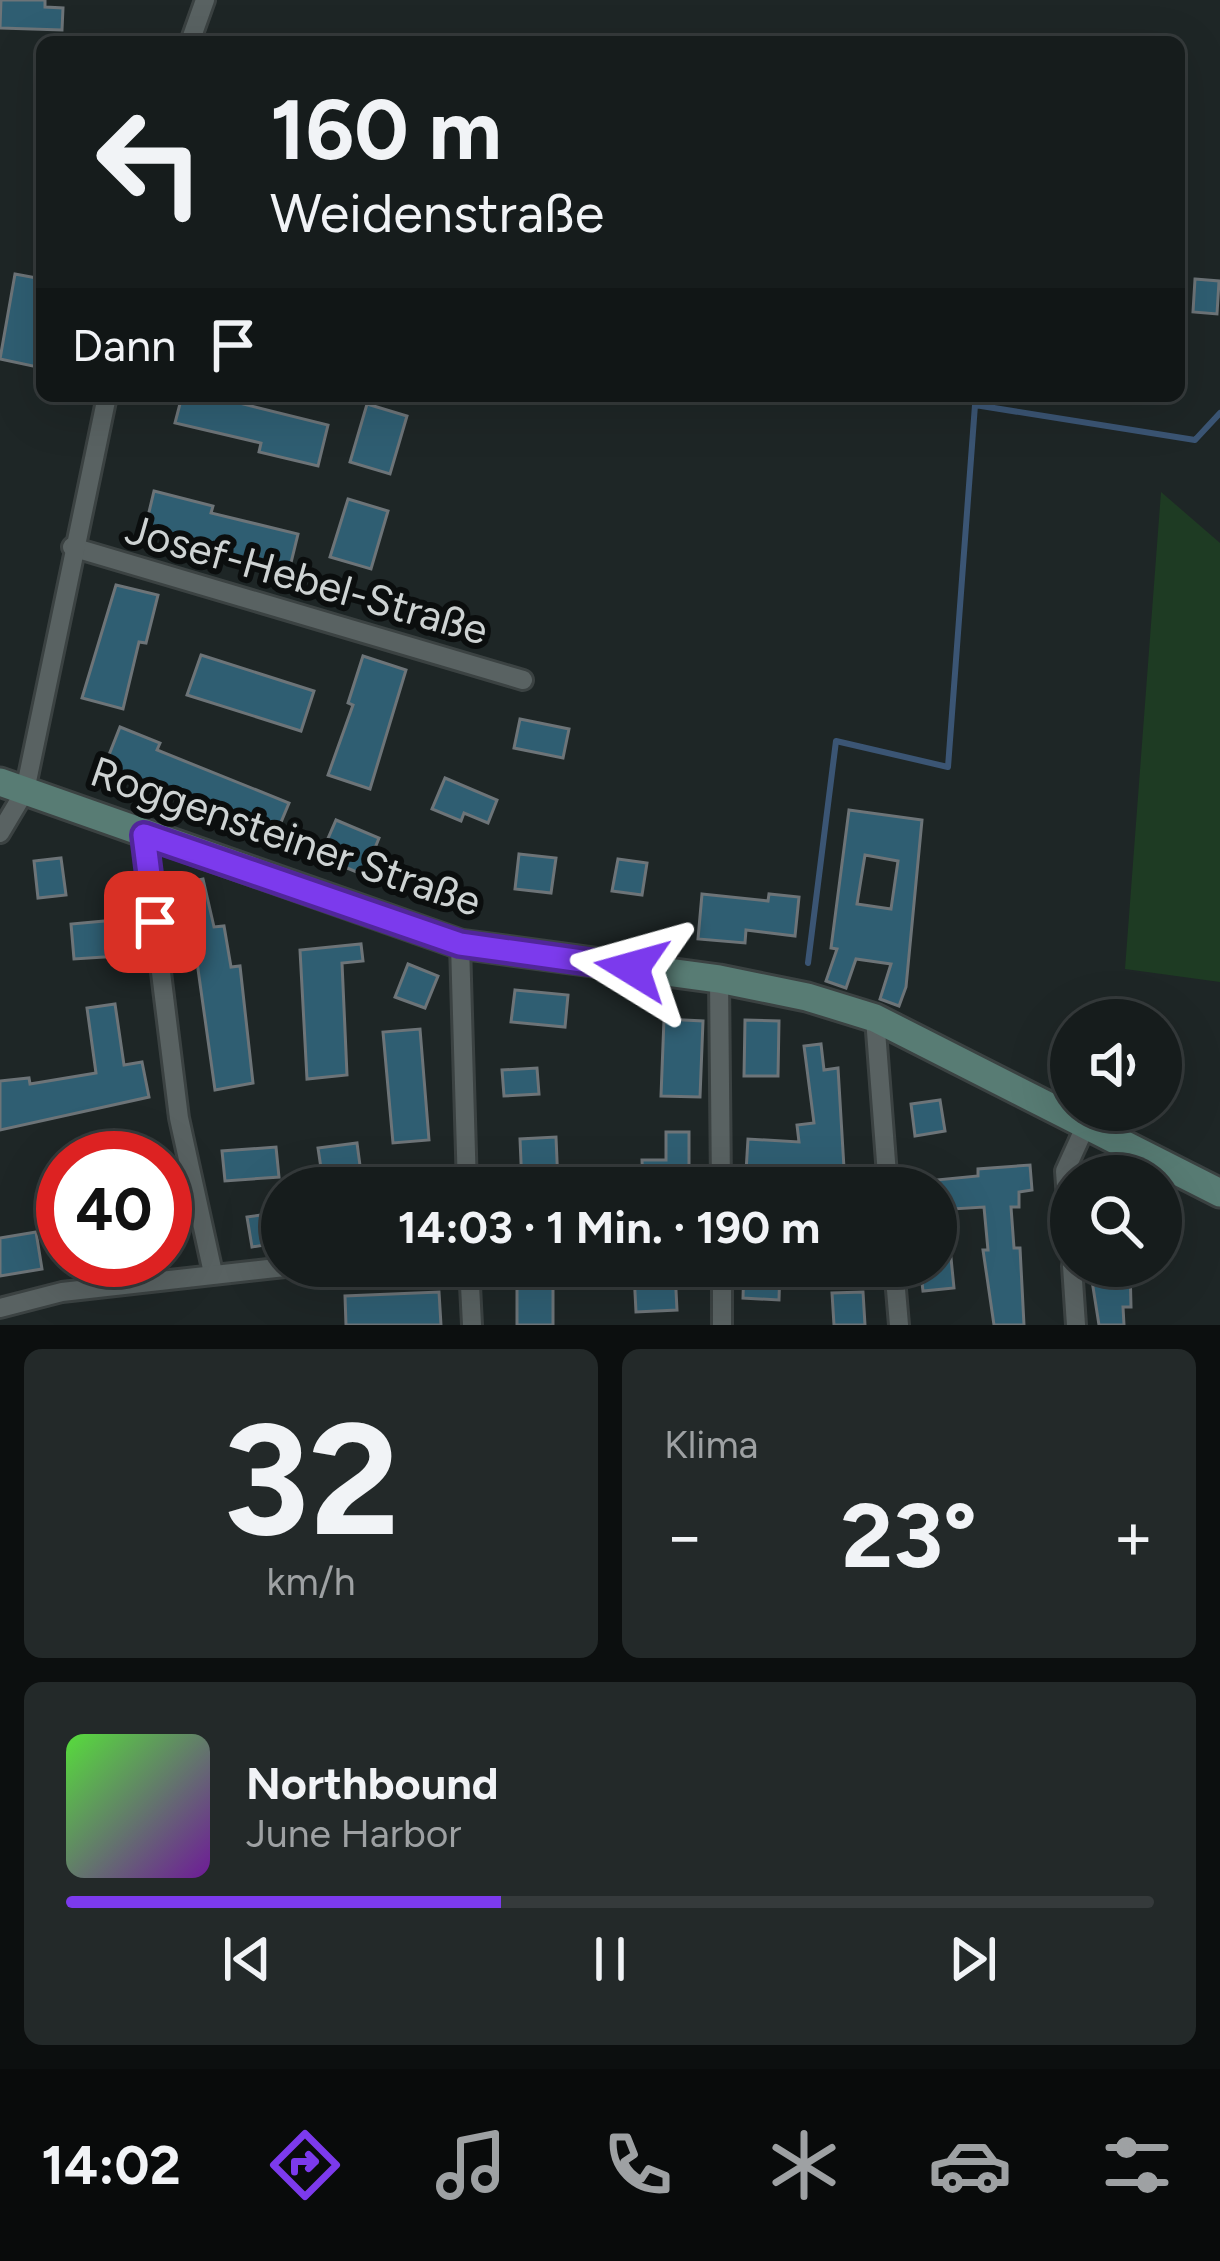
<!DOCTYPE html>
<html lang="de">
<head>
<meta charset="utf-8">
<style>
	:root { --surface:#161c1c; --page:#232929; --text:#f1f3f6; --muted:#9ea1a3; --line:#353a3b; --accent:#7c3aed }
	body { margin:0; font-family:Figtree,sans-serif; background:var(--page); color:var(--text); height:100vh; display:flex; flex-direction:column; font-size:45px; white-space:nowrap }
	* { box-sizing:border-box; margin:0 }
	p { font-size:39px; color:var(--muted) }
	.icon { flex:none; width:66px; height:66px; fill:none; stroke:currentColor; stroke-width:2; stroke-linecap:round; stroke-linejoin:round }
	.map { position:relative; height:1325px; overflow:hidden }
	.panel { display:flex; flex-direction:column; gap:24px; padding:24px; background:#0c0f0f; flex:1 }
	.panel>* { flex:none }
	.top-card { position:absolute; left:36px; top:36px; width:1149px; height:366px; border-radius:18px; box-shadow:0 12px 48px #0002,0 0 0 3px var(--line); background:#161c1c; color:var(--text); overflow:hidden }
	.fabs { position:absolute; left:1050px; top:999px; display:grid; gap:24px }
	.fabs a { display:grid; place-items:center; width:132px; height:132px; border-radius:50%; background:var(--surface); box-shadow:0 12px 48px #0002,0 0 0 3px var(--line); font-size:60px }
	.speed { position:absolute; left:36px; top:1131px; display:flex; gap:24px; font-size:60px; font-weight:700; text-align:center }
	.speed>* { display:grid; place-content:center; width:156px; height:156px; border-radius:50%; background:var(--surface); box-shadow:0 12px 48px #0002,0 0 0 3px var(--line); line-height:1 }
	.speed .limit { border:18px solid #d22; background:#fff; color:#111 }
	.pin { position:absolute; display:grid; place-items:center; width:102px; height:102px; color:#fff; margin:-51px; border-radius:24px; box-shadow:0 6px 18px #0006 }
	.me { position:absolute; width:132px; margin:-66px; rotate:278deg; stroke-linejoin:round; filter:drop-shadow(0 0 9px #0008) }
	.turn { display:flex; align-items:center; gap:42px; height:252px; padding:0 36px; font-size:54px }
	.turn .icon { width:156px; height:156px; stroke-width:2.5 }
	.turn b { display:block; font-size:84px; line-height:102px }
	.then { display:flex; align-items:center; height:114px; padding:0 36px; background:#0003; gap:24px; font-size:45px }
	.big { font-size:90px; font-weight:700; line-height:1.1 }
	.panel .tile { flex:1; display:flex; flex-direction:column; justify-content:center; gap:18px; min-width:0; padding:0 42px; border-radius:18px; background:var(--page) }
	.panel .dial { align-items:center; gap:0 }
	.dial b { font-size:156px; line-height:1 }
	.song { display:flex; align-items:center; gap:36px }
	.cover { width:144px; height:144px; border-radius:18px; background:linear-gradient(135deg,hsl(110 70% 55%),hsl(280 70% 35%)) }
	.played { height:12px; border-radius:6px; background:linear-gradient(90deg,var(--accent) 40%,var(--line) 40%) }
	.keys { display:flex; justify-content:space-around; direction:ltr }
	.heat { display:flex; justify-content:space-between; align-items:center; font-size:66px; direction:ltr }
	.panel .tiles { flex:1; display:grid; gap:24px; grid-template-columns:1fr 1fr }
	.tile:last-child { grid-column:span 2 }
	.trip { position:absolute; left:261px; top:1167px; width:696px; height:120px; border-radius:60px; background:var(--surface); box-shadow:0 12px 48px #0002,0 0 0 3px var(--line); font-weight:700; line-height:120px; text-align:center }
	.tabs { display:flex; height:192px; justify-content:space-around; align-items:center; background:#090b0b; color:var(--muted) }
	.tabs .icon { width:84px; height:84px }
	.tabs .on { color:var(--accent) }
	.tabs b { font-size:54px; color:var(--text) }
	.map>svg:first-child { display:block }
	.green { fill:#1e3b23 }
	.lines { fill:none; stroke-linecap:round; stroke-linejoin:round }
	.stream { stroke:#3b5574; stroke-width:6 }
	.building { fill:#2f5e72; stroke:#6d7478; stroke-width:3; fill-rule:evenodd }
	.street-casing { stroke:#3b4242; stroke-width:24 }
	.secondary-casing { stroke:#3b4242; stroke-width:33 }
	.street { stroke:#596262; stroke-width:18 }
	.secondary { stroke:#587c74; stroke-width:27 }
	.route-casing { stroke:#51269a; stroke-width:30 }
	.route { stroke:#7c3aed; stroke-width:21 }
	.labels { text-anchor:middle; stroke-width:12; stroke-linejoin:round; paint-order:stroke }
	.street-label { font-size:42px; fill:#ced3d3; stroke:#0b0e0e }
</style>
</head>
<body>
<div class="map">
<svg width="1220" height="1325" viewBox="0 0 1220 1325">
	<rect width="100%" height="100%" fill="#1e2626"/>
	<!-- green -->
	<path class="green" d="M1161,492l59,51v439l-95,-13z"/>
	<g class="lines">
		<!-- stream -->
		<path class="stream" d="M808,963l28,-222 112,26 27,-362 220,35 25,-27"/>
	</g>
	<!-- building -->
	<g class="building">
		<path d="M1,0h44v7l18,1 -1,22 -62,-2z"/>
		<path d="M15,274l27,5v89l-42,-9z"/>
		<path d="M1195,279l24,2 -2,33 -24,-2z"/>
		<path d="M182,396h63l-2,8 85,21 -10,41 -59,-14 2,-9 -86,-20z"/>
		<path d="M367,404l40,12 -17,58 -40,-12z"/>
		<path d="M154,491l59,15 -2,7 87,21 -10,41 -60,-14 2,-8 -86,-20z"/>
		<path d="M348,499l40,12 -17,58 -41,-12z"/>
		<path d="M116,585l42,10 -12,48 -7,-1 -16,67 -41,-11z"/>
		<path d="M201,655l113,36 -13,40 -114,-36z"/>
		<path d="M363,656l43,14 -36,119 -42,-14 25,-70 -5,-2z"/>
		<path d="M520,719l49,10 -6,29 -49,-10z"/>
		<path d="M120,727l40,16 -3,7 132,53 -15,36 -171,-69z"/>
		<path d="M445,778l52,22 -9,23 -24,-10 -3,8 -29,-12z"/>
		<path d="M849,810l73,10 -16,167 -7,19 -19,-7 11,-35 -35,-5 -10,29 -20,-7 11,-32 -6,-1zM865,855l33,6 -7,48 -34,-5z"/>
		<path d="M336,820l43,18 -15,37 -44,-18z"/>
		<path d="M519,854l37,4 -5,35 -36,-4z"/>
		<path d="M61,858l5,37 -28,3 -4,-37z"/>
		<path d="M618,859l29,4 -5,32 -30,-4z"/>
		<path d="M203,879l11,48 10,-1 7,41 9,-1 13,117 -38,7 -19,-135 -7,1 -6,-43 -12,3 -6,-29z"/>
		<path d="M702,894l66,7 1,-7 30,3 -4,39 -49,-6 -1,13 -47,-4z"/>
		<path d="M116,920l3,36 -45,3 -3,-35z"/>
		<path d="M361,944l2,17 -21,2 5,112 -40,4 -7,-129z"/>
		<path d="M408,964l30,12 -13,32 -30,-11z"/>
		<path d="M515,990l53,5 -3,32 -54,-5z"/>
		<path d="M115,1004l9,61 18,-3 7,35 -149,33v-49l29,-3 1,6 66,-11 -9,-65z"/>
		<path d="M664,1019l39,2 -3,76 -39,-1z"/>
		<path d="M745,1020l34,1 -1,55h-34z"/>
		<path d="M420,1029l9,111 -36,3 -10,-111z"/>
		<path d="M821,1044l3,26 14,-2 6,100 -60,7 -1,13h-38l3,-49 51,3 -2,-17 17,-2 -10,-77z"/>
		<path d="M537,1068l2,26 -35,2 -2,-26z"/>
		<path d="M940,1100l5,31 -30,5 -4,-32z"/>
		<path d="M666,1132h23v56h-46l-1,-28h24z"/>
		<path d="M556,1137l2,47 -36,1 -2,-46z"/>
		<path d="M357,1143l6,45h-39l-6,-40z"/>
		<path d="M276,1147l3,30 -54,4 -3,-30z"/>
		<path d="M1030,1165l2,25 -13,2v15h-8l3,41h6l4,77h-30l-11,-75h5l-4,-43 -48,3v-30l42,-4v-7z"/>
		<path d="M282,1212v30l-30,5 -5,-30z"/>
		<path d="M36,1232l6,37 -42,7v-38z"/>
		<path d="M951,1258l3,30 -31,3 -3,-25h16v-6z"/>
		<path d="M524,1266h36v21h-7v38h-36v-39h7z"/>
		<path d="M744,1266h36l-1,34 -36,-2z"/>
		<path d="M1130,1266l1,41h-8l1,18h-25l-9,-57z"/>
		<path d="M675,1271l2,39 -41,2 -2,-39z"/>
		<path d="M439,1292l2,33h-95l-1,-29z"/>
		<path d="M863,1292l2,33h-31l-2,-32z"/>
	</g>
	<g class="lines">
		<defs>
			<g id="street">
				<path d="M190,42l15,-42"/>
				<path d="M72,547l451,133"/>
				<path d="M0,833l25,-42 82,-395"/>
				<path d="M144,835l35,283 34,155"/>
				<path d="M460,944l7,244"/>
				<path d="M719,979l2,209"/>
				<path d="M875,1018l13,170"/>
				<path d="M1071,1255l-6,-84 20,-44"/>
				<path d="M469,1266l3,59"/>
				<path d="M722,1266v59"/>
				<path d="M894,1266l5,59"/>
				<path d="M1072,1266l4,59"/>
				<path d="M0,1308l62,-16 232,-26"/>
			</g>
			<path id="secondary" d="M0,782l460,162 259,35 88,18 68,21 345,175"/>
		</defs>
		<!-- street casing -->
		<use href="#street" class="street-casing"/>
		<!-- secondary casing -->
		<use href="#secondary" class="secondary-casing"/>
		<!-- street -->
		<use href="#street" class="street"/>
		<!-- secondary -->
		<use href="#secondary" class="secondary"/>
	</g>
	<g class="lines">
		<defs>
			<path id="route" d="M155,922l-11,-87 316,109 172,24"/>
		</defs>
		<!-- route casing -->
		<use href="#route" class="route-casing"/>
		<!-- route -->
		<use href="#route" class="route"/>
	</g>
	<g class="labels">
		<!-- street labels -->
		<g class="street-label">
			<text transform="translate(307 579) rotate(16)" y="15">Josef-Hebel-Straße</text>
			<text transform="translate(286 836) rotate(19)" y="15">Roggensteiner Straße</text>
		</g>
	</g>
</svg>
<div class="fabs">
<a><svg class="icon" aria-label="sound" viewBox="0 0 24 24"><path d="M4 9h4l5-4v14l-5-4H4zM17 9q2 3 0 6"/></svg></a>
<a><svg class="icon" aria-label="search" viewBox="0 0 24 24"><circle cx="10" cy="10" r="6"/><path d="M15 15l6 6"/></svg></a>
</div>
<div class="speed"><div class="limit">40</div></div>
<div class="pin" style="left:155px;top:922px;background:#d93025"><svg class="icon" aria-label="arrive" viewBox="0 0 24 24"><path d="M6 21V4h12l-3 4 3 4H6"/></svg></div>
<svg class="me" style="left:632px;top:968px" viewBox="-20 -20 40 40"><path d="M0-17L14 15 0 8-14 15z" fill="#7c3aed" stroke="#fff" stroke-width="4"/></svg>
<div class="trip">14:03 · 1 Min. · 190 m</div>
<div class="top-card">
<div class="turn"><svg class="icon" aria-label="left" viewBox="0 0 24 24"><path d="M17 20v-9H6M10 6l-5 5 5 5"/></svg><div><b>160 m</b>Weidenstraße</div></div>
<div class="then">Dann<svg class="icon" aria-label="arrive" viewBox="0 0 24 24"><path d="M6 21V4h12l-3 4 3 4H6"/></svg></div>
</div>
</div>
<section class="panel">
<div class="tiles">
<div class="tile dial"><b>32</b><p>km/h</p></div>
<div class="tile"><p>Klima</p>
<div class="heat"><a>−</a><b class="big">23°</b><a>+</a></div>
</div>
<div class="tile">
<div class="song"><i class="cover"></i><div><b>Northbound</b><p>June Harbor</p></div></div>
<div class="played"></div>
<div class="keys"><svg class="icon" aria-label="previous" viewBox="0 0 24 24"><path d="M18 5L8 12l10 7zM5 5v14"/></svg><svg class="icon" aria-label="pause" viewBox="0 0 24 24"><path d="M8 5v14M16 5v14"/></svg><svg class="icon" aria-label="next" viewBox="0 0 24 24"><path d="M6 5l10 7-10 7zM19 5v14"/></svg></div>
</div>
</div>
</section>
<nav class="tabs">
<b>14:02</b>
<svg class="icon on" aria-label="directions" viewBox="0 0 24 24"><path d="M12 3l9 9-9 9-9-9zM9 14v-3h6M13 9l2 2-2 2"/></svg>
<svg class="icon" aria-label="music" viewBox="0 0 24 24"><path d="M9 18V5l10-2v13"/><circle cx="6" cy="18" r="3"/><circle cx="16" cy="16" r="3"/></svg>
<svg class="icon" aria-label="phone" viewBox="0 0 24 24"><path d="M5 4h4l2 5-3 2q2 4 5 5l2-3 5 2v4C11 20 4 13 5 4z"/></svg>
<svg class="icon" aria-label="climate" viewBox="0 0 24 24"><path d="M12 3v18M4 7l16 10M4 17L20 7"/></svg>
<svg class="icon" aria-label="car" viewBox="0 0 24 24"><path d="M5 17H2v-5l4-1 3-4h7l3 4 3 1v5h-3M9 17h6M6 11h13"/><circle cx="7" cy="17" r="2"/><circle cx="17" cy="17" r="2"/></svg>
<svg class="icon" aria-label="filters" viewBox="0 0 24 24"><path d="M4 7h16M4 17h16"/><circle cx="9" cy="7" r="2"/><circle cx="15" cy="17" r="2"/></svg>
</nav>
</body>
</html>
